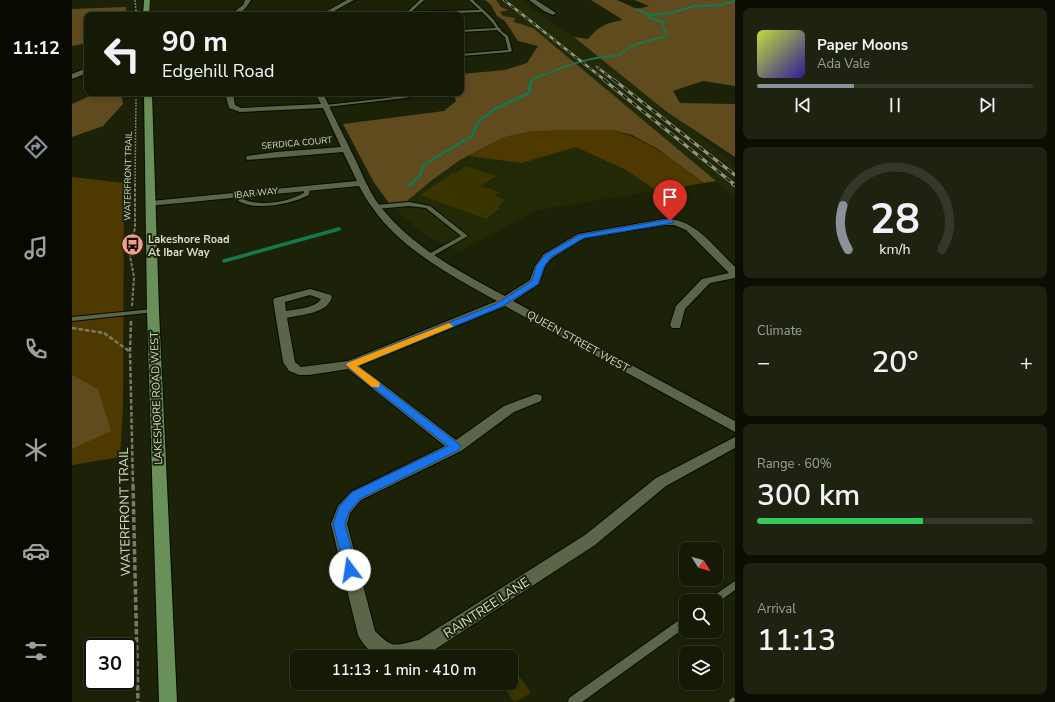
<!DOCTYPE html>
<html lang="en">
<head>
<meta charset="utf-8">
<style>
	:root { --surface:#141a06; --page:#1d2310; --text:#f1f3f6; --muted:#9da19b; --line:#333828; --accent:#8c9099 }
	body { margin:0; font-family:"Nunito Sans",sans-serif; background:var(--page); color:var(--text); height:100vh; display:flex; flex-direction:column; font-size:15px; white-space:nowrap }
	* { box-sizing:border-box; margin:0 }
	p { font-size:13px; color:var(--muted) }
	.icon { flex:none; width:22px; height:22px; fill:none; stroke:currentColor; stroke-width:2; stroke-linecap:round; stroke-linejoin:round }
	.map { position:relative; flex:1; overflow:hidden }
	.sheet { display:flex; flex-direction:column; gap:8px; padding:8px; background:#0b0e03; width:320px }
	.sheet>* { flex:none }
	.banner { position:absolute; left:12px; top:12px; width:380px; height:84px; border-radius:8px; box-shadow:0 2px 6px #0003,0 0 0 1px var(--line); background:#141a06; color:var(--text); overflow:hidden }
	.needle { width:26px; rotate:127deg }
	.fabs { position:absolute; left:607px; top:542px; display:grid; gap:8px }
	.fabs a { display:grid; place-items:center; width:44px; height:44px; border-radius:8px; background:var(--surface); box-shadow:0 2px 6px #0003,0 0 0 1px var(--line); font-size:20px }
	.speed { position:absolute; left:12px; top:638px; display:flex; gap:8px; font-size:20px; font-weight:700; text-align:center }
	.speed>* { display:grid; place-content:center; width:52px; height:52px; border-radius:50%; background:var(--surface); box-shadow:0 2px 6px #0003,0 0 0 1px var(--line); line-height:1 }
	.speed .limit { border:2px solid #111; border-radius:6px; background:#fff; color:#111 }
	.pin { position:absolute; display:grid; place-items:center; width:34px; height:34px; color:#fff; margin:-41px -17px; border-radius:50% 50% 50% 0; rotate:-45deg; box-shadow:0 0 4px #0007 }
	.pin .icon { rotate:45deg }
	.me { position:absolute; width:44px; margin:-22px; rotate:346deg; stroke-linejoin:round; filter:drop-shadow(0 0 3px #0008) }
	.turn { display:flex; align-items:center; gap:14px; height:84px; padding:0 12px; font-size:18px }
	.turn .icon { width:52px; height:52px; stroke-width:2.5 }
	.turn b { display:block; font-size:28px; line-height:34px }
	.big { font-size:30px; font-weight:600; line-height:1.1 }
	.sheet .card { flex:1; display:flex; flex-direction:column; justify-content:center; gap:6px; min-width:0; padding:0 14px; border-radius:8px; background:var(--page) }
	.sheet .dial { align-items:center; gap:0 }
	.dial svg { height:104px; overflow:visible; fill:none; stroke:var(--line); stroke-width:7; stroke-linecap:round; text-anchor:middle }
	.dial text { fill:var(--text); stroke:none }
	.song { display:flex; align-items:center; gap:12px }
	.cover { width:48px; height:48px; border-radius:6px; background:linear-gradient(135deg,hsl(70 70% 55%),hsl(250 70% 35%)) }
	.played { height:4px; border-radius:2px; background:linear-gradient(90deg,var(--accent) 35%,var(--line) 35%) }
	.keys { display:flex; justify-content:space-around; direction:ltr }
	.heat { display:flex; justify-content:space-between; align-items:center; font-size:22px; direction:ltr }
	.charge { height:6px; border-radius:3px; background:linear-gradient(90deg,#34c759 60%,var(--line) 0) }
	.trip { position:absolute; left:218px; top:650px; width:228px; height:40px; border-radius:8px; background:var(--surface); box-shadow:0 2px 6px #0003,0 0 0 1px var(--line); font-weight:600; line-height:40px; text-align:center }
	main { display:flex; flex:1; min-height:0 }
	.tab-bar { display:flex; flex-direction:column; width:72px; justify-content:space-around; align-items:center; background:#080a02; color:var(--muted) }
	.tab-bar .icon { width:28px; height:28px }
	.tab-bar .active { color:var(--accent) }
	.tab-bar b { font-size:18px; color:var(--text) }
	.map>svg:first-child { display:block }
	.built { fill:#212907 }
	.green { fill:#4e3901 }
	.forest { fill:#5f4b1e }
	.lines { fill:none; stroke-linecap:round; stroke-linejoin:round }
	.stream-far2 { stroke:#14794c; stroke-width:2 }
	.stream-far1 { stroke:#14794c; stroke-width:2.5 }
	.stream { stroke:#14794c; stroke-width:3.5 }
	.building { fill:#3a3500 }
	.lane-casing { stroke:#060b00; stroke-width:2 }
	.street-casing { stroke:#060b00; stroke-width:2 }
	.primary-casing { stroke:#060b00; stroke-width:2 }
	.path-far3 { stroke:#767c67; stroke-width:1.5; stroke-dasharray:2 1; stroke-linecap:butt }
	.path-far2 { stroke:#767c67; stroke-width:2; stroke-dasharray:3.5 1.5; stroke-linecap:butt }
	.path-far1 { stroke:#767c67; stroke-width:2.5; stroke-dasharray:4.5 2; stroke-linecap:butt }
	.path { stroke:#767c67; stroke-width:3.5; stroke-dasharray:5.5 2.5; stroke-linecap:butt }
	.lane { fill:#5d6549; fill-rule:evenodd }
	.street { fill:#5d6549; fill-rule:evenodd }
	.primary { fill:#6a9059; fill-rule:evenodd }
	.rail-far2-casing { stroke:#909682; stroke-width:2.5 }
	.rail-far1-casing { stroke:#909682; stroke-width:3 }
	.rail-casing { stroke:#909682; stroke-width:4 }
	.rail-far2 { stroke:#1b2208; stroke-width:1.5; stroke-dasharray:4.5; stroke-linecap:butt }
	.rail-far1 { stroke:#1b2208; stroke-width:2; stroke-dasharray:6; stroke-linecap:butt }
	.rail { stroke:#1b2208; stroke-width:2.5; stroke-dasharray:8; stroke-linecap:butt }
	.route { fill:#1a73e8; stroke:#114b97 }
	.slow { fill:#f59e0b }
	.labels { text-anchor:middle; stroke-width:4; stroke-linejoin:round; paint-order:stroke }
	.far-street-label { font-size:9px; fill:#d7dccc; stroke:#1b2208 }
	.poi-label { font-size:11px; font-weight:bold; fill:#d7dccc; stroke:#1b2208; text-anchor:start }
	.street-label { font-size:11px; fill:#d7dccc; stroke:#1b2208 }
	.near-street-label { font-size:13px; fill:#d7dccc; stroke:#1b2208 }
</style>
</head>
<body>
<main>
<nav class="tab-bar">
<b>11:12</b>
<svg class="icon active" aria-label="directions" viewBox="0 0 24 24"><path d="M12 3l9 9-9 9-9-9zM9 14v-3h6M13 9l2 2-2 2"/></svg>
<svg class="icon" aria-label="music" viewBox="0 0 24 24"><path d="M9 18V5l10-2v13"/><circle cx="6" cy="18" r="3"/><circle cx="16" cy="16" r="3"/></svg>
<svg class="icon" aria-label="phone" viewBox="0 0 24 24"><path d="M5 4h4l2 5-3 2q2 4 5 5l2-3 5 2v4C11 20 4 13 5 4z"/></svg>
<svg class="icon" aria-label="climate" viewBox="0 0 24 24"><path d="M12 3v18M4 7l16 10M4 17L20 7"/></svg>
<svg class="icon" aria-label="car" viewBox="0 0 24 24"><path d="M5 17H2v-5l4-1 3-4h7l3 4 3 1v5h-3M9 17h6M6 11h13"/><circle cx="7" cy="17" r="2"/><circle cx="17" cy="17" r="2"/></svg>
<svg class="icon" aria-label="filters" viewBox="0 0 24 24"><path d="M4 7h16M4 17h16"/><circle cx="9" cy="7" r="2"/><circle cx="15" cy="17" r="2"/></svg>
</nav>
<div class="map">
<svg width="663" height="702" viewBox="0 0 663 702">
	<rect width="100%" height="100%" fill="#1b2208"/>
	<!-- built -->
	<g class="built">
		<path d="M413,0h36l29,22 24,15 161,127v33l-128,-103 -68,-48 -21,-5 -13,-20 -8,-5 -6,-11z"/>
		<path d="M461,131l171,52 -166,27 -79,42 -39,-20 -31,-29 18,-2 24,-20 29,-21 45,-23z"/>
	</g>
	<!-- green -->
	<g class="green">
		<path d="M540,130c38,10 61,30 92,53l-47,8 -31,-21 -50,-23 -54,16 -53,-7 36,-19 28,-6z"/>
		<path d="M0,177l52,6 -1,227 -3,47 -48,8z"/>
	</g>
	<!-- forest -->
	<g class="forest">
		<path d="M413,0h11l5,7 7,3 -8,2 3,4 12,2 -1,4 19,6 183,153 -12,2 -46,-34 -26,-14 -20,-5 -79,1 -28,6 -45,23 -29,21 -24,20 -18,2 -16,-22 -30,-57 101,-13 12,-10 -3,-8h8v-19l44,-4 22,-7 11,-17 -20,-5 -13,-20 -8,-5 -6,-11z"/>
		<path d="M519,0h26l20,9 12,-3 -15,-6h101v86l-32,-5 -30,10 7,12 55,1v53l-68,-45 -93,-75 14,2c11,-13 18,-16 35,-19z"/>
		<path d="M54,7v8h-39v28l-15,3v-37z"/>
		<path d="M24,93h25l2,11 -20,22 -31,11v-33z"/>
		<path d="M0,375l26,14 13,42 -39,18z"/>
	</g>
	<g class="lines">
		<!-- stream-far2 -->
		<g class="stream-far2">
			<path d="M565,9l12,6"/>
			<path d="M460,81l1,-2c28,-11 55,-23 85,-23 11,-11 32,-17 47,-19l2,-4 -4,-5 1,-6 -16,-5 1,-2 22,-2 23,-7 27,-1 14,-4"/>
		</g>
		<!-- stream-far1 -->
		<path class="stream-far1" d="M338,185l10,-10 3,-10 49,-29 6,-14 17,-13 34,-16 1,-9 2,-4"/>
		<!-- stream -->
		<g class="stream">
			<path d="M338,185l1,-1"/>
			<path d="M152,261l115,-32"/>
		</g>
	</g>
	<!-- building -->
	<g class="building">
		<path d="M394,166l30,10 -15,10 18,6 -5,4 12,4 -8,7 2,1 -14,11 -66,-24 33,-22 2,1z"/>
		<path d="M439,664l20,29 -16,9h-1l-13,-19h10z"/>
	</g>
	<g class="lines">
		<defs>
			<g id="lane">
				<path d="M348,0h4l-13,12 69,-2 -11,-10h4l20,19 6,9 3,1 -2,1 8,6 4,15 -2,1 -49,4v-2l47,-4 -3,-13 -8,-7 -36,2v-2l35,-2 -5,-7 -9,-9 -76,3v-2z"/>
				<path d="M339,93h4l-2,3 -8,2 -79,9 -2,-1 2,-1 79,-9z"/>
				<path d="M235,186l3,2 -1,7c-17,9 -56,17 -72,5v-5l3,-2 3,2v4c17,8 45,3 61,-6v-5z"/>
				<path d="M337,202l21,4 38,30 -37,21h-4v-2l34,-19 -35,-28 -17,-2 -33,3 -3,-2 3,-2z"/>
				<path d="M81,309l3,2 -1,1 -83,9v-4z"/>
				<path d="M663,581v9l-19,14v-3h-8l2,-3z"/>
				<path d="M614,616v11l-104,75h-14l1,-4 113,-80z"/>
			</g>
			<g id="street">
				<path d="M173,0h6c-5,9 -11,15 -21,15l13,-10z"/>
				<path d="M275,0h7l-27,15h-7z"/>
				<path d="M457,0h7l20,13 -3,2 -9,-4z"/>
				<path d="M15,68v5l-15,6v-5z"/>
				<path d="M153,93h8l2,12 6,3 80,-4 -6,-11h8c10,22 22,45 33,68 7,15 14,32 24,45 32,41 80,66 125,90l25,-16 5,-14 9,-12 34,-20 86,-15c30,-2 51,29 71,48v11l-25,5 -25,26 -5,19h-8l-2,-3 6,-19 26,-27 27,-6 -43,-43 -12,-5h-10l-80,13 -32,20 -7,8 -6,18 -26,17 222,120v11l-230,-126 -146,60 97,74 48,-34 32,-12 5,1 1,3 -1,3 -27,11 -53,39 -100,49 -11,13 -3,11 28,107c19,19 19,14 44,9l166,-105 71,-57 79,-41v11l-69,38 -71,59 -167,109c-9,3 -38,5 -47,3 -10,-2 -19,-14 -23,-22l-27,-111 7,-18 13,-14 94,-46 -97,-77 -39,6h-10l-10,-4 -6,-9 -10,-62 2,-2 35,-9 21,6 1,2c-5,17 -29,17 -45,21l8,44 6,5 47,-6 149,-60c-42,-23 -98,-53 -125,-94 -5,-6 -9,-14 -13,-21l-211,20 -2,-2 2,-2 3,-1 206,-20 -14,-29 -96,8 -1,-2 1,-2 29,-4 65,-5 -18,-39 -83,4 -11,-4zM238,295l11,4c-5,9 -25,10 -35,12l-1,-9z"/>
			</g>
			<g id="primary">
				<path d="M72,0h6l-1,15h-6z"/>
				<path d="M72,93h8l7,218 18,391h-18l-12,-391z"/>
			</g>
		</defs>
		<!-- lane casing -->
		<use href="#lane" class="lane-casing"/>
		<!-- street casing -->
		<use href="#street" class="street-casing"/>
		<!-- primary casing -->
		<use href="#primary" class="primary-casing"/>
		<!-- path-far3 -->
		<g class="path-far3">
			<path d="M63,0l1,11"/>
			<path d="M63,185l1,-87"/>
		</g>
		<!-- path-far2 -->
		<path class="path-far2" d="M60,306l2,-29 -4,-21 5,-29v-43"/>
		<!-- path-far1 -->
		<g class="path-far1">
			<path d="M59,321l-1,30 3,135"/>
			<path d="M0,328l32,5 25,18"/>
		</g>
		<!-- path -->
		<g class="path">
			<path d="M61,485l5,217"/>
			<path d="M658,702l5,-4"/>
		</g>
		<!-- lane -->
		<use href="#lane" class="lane"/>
		<!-- street -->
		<use href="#street" class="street"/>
		<!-- primary -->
		<use href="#primary" class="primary"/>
		<defs>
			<g id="rail-far2">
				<path d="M432,0l102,81"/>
				<path d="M525,67l18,14"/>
			</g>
			<g id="rail-far1">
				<path d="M532,80l131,105"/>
				<path d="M542,80l121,95"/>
			</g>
			<path id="rail" d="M661,184l2,1"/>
		</defs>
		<!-- rail-far2 casing -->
		<use href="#rail-far2" class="rail-far2-casing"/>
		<!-- rail-far1 casing -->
		<use href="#rail-far1" class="rail-far1-casing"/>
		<!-- rail casing -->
		<use href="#rail" class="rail-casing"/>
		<!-- rail-far2 -->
		<use href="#rail-far2" class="rail-far2"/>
		<!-- rail-far1 -->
		<use href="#rail-far1" class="rail-far1"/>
		<!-- rail -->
		<use href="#rail" class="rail"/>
	</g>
	<!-- route -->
	<path class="route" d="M598,219l3,1v3l-89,15 -33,19 -7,10 -6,17 -37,23 -144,59 102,78 2,3 -2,3 -99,49 -11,13 -4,12 12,46 -2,4 -5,1 -4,-1 -13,-50 6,-17 13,-15 96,-46 -101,-79 -1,-2 1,-2 149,-59 36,-23 4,-15 10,-12 33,-19z"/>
	<!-- slow -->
	<path class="slow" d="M377,323l4,3 -1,1 -95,39 22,16 1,2 -1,3h-7l-26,-22 1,-2z"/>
	<!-- icons -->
	<defs>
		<symbol id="bus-disc" viewBox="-11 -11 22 22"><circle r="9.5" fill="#f49d8d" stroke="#1b2208"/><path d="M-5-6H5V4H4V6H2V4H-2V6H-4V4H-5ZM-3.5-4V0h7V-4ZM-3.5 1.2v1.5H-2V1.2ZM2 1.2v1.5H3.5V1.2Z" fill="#111"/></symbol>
	</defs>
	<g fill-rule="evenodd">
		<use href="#bus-disc" x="48" y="232" width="25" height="25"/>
	</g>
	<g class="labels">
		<!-- far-street labels -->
		<g class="far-street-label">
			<text transform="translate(225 143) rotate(-5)" y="3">SERDICA COURT</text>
			<text transform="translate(56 176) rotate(-89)" y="3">WATERFRONT TRAIL</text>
			<text transform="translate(184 193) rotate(-6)" y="3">IBAR WAY</text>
		</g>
		<!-- poi labels -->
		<g class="poi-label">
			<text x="76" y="243">Lakeshore Road<tspan x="76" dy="13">At Ibar Way</tspan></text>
		</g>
		<!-- street labels -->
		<g class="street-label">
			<text transform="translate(506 341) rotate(29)" y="4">QUEEN STREET WEST</text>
			<text transform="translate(84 398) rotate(-92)" y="4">LAKESHORE ROAD WEST</text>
		</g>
		<!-- near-street labels -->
		<g class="near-street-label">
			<text transform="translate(52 512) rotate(-91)" y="5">WATERFRONT TRAIL</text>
			<text transform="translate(414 607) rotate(-33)" y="5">RAINTREE LANE</text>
		</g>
	</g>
</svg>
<div class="fabs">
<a><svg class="needle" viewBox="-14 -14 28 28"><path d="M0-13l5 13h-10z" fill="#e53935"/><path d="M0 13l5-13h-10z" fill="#9da19b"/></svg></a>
<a><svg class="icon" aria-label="search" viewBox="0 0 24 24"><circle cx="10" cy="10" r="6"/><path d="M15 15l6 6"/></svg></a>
<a><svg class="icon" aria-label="layers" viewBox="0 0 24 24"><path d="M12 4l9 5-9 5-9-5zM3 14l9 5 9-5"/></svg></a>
</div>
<div class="speed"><div class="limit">30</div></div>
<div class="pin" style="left:598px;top:221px;background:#d93025"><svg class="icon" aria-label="arrive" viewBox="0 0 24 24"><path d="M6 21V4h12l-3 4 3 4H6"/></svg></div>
<svg class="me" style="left:278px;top:570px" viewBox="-20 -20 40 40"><circle r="19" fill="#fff"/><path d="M0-13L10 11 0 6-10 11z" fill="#1a73e8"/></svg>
<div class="trip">11:13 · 1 min · 410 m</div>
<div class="banner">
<div class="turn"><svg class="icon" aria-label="left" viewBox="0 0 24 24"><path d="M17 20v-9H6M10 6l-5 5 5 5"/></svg><div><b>90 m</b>Edgehill Road</div></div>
</div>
</div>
<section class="sheet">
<div class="card">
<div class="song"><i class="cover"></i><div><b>Paper Moons</b><p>Ada Vale</p></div></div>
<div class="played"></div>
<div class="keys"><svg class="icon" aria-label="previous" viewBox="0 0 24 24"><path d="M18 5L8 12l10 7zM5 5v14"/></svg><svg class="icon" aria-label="pause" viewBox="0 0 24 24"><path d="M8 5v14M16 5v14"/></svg><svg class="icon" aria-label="next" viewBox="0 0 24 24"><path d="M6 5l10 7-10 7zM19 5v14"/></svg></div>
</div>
<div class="card dial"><svg viewBox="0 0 100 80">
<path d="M14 69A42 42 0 1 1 86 69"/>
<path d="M14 69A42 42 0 0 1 10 35" stroke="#8c9099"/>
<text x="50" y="56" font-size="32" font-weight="700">28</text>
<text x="50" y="72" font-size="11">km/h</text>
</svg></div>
<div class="card"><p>Climate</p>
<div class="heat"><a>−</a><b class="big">20°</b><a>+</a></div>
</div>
<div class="card"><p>Range · 60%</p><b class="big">300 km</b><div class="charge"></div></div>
<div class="card"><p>Arrival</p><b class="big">11:13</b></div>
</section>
</main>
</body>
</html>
